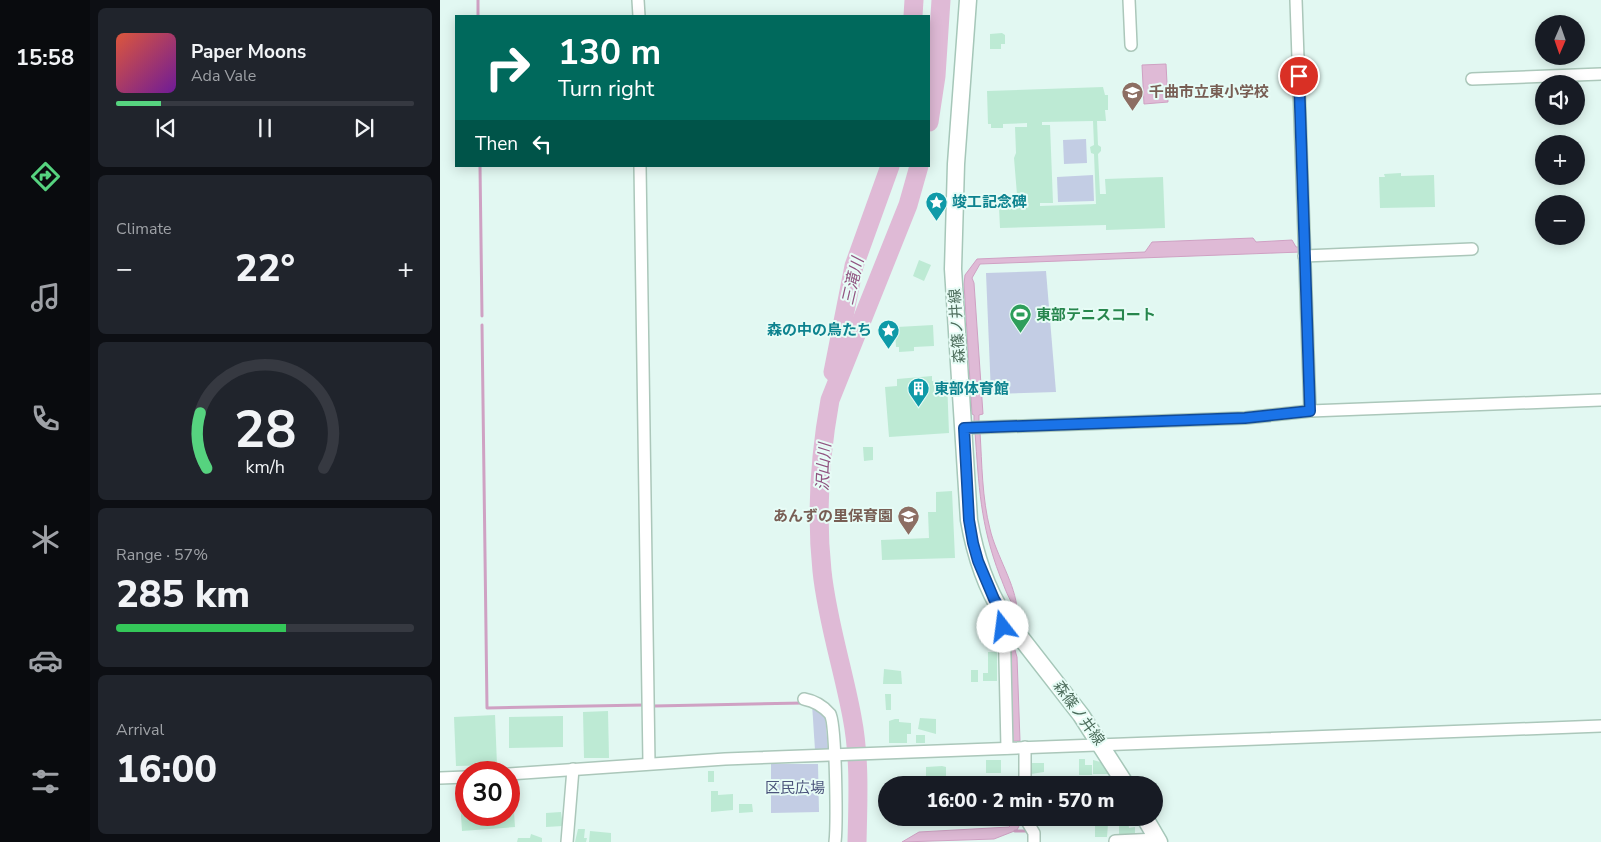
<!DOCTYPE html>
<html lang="en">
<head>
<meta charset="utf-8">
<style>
	:root { --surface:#171b24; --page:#20242c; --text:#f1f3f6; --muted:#9ea1a6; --line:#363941; --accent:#56d37f }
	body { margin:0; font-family:"Nunito Sans","Noto Sans JP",sans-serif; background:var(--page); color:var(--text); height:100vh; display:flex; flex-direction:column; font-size:19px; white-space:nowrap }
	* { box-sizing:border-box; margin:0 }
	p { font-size:16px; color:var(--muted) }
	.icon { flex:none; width:28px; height:28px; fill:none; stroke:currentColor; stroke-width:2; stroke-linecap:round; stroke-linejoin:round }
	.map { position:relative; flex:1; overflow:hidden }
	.details { display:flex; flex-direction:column; gap:8px; padding:8px; background:#0d0f14; width:350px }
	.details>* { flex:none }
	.banner { position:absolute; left:15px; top:15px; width:475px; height:152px; border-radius:0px; box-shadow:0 2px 12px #0003; background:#00695c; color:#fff; overflow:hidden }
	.needle { width:32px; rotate:182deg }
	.buttons { position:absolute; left:1095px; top:15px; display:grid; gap:10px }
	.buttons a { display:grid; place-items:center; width:50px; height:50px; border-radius:50%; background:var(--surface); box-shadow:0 2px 12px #0003; font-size:25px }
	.speed { position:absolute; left:15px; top:761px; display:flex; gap:10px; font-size:25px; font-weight:700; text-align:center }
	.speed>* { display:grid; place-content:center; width:65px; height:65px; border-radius:50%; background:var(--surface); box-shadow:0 2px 12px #0003; line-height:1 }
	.speed .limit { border:8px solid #d22; background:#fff; color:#111 }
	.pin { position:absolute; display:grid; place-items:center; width:42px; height:42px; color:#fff; margin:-21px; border:2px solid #fff; border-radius:50%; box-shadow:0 1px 5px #0007 }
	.me { position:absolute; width:55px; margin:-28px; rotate:345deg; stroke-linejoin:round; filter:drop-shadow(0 0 4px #0008) }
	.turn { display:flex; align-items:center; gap:18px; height:105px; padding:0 20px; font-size:22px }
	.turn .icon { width:65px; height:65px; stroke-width:2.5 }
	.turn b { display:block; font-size:35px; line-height:42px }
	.then { display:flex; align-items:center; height:48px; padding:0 20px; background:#0003; gap:10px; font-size:19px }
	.big { font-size:38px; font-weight:800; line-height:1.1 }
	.details .card { flex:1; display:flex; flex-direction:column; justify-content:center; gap:8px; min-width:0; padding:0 18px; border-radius:8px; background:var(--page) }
	.details .dial { align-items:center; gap:0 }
	.dial svg { height:130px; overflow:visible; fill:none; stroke:var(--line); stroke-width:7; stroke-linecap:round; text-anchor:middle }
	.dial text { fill:var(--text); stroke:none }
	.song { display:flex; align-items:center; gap:15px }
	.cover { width:60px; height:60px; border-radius:8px; background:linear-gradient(135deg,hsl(10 70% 55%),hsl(280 70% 35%)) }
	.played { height:5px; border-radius:2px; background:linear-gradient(90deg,var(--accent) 15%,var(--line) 15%) }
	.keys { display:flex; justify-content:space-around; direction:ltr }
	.heat { display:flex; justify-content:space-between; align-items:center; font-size:28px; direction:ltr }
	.charge { height:8px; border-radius:4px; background:linear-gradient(90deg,#34c759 57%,var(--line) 0) }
	.trip { position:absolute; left:438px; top:776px; width:285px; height:50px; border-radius:25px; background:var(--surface); box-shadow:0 2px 12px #0003; font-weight:800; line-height:50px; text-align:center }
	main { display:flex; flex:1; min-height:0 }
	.tabs { display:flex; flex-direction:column; width:90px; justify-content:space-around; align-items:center; background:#090b0e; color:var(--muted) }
	.tabs .icon { width:35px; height:35px }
	.tabs .active { color:var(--accent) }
	.tabs b { font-size:22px; color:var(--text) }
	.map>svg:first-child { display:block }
	.green { fill:#c3cde4 }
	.water { fill:#dfbad6; stroke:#cfa1c3 }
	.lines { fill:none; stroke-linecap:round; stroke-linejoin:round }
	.stream { stroke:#cfa1c3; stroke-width:3 }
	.river { stroke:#dfbad6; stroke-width:19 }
	.building { fill:#bdead4; fill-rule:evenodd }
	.street-casing { stroke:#abc7ba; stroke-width:14 }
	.secondary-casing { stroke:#a6c7b9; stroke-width:19 }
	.street { stroke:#fff; stroke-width:11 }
	.secondary { stroke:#fff; stroke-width:16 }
	.route-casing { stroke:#114b97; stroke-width:12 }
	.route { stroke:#1a73e8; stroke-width:9 }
	.labels { text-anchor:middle; stroke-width:4; stroke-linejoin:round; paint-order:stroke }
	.education-label { font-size:15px; font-weight:bold; fill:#785e54; stroke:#e7fcf6; text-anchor:start }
	.culture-label { font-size:15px; font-weight:bold; fill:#0d838f; stroke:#e7fcf6; text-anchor:start }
	.leisure-label { font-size:15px; font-weight:bold; fill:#27864d; stroke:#e7fcf6; text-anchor:start }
	.street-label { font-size:15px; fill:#4c6c5b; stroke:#e7fcf6 }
	.park-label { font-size:15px; fill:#4c557c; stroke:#e7fcf6 }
	.water-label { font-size:16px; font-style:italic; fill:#905380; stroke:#e7fcf6 }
</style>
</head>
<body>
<main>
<nav class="tabs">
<b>15:58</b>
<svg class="icon active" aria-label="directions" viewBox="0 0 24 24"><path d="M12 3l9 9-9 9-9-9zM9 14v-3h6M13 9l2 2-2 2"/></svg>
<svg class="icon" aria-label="music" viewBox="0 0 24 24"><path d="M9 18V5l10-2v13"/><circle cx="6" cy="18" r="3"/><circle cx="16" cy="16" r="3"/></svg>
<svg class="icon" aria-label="phone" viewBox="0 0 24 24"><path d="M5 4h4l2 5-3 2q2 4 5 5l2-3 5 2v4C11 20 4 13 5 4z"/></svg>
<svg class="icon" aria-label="climate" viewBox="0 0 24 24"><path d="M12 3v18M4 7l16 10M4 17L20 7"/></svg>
<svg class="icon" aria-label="car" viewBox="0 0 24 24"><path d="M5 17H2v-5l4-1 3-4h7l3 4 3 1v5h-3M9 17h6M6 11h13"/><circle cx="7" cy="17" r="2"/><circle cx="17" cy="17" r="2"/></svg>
<svg class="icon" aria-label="filters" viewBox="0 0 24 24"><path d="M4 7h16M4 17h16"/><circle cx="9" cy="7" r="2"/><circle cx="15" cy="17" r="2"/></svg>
</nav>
<section class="details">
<div class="card">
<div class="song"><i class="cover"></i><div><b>Paper Moons</b><p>Ada Vale</p></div></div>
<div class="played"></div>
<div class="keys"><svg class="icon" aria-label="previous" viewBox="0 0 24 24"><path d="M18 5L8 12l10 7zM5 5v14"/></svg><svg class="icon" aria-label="pause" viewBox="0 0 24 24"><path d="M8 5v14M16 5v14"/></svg><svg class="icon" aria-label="next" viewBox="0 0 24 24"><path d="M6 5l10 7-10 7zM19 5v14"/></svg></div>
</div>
<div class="card"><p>Climate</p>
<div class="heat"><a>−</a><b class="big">22°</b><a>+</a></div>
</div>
<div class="card dial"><svg viewBox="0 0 100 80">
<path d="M14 69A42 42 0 1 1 86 69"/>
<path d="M14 69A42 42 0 0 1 10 35" stroke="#56d37f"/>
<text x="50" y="56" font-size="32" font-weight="700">28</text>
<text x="50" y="72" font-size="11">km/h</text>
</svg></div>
<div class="card"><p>Range · 57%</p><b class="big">285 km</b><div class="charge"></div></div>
<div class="card"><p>Arrival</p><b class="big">16:00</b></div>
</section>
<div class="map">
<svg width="1161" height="842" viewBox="0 0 1161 842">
	<rect width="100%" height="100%" fill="#e2f8f2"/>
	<!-- green -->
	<g class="green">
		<path d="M646,139l1,24 -23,1 -1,-24z"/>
		<path d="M653,175l1,26 -36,1 -1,-25z"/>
		<path d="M606,271l10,121 -65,2 -5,-121z"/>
		<path d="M372,704l13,11 3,34 -13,1z"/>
		<path d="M331,764h47l1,48 -48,1z"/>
	</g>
	<!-- water -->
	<g class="water">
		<path d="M726,64l2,38 -24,2 -2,-39z"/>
		<path d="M813,238l3,4 36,-2 4,7h5v5l-321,12 -8,14 2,5 9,131 -4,1v9h-5v-9l-2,-1 -8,-130 1,-9 12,-16 168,-7 7,-10z"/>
		<path d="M535,432h5c2,32 2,66 10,97 6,26 26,56 27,81 -9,-11 -12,-22 -17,-34 -20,-52 -21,-90 -25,-144z"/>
		<path d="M566,638l8,9 3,10 3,84h-10z"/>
		<path d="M575,818h8l-6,12 -23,9 -92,3 17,-10 90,-5 6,-6z"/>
	</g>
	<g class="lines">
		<!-- stream -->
		<g class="stream">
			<path d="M38,0v16"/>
			<path d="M40,166l2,150"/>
			<path d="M42,325l5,383 157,-3"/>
			<path d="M214,706l150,-3"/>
			<path d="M575,831h14"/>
		</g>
		<!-- river -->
		<g class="river">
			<path d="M473,16l1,-16"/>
			<path d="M489,122l7,-46 5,-76"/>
			<path d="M393,372l21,-106 36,-100"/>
			<path d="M417,842c1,-42 3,-84 -5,-125 -9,-49 -25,-97 -30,-146 -6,-56 -2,-116 8,-171l78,-195 11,-39"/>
		</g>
	</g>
	<!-- building -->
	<g class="building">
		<path d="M562,33l3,2v9h-4v5h-11v-15z"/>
		<path d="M663,87l2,8h3v15h-3l1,11h-9l1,24 3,2v4l-3,3 2,40h6l-1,-15 58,-2 2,51 -59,2v-5l-106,3 -1,-20 19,-1 -4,-49 2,-5 -1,-26h12v-4l-24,1v4h-12v-4h-3l-1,-33zM653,121l1,24 -4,2 1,6 3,1 2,50 -56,2v-3h13l-3,-78h-8v-3z"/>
		<path d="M961,173v3l33,-1 1,32 -55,1 -1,-31h6l-1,-3z"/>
		<path d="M479,260l12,5 -7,16 -11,-5z"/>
		<path d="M493,325l1,21 -20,1v4l-15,1v-5h-3l-1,-16h3l-1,-4z"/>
		<path d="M492,376v5l15,-1 2,53 -60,4 -4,-50 12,-1v-7z"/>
		<path d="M423,447h10v13l-9,1z"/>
		<path d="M512,491l3,67 -73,2 -1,-20 48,-2 -1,-26h8v-20z"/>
		<path d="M549,637h9v10h-8z"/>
		<path d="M548,652h9v29h-14v-8h5z"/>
		<path d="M444,669l17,2 1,13h-19z"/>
		<rect x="531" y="670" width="7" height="12"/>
		<path d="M445,694h6v16h-5z"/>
		<path d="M168,711l1,47h-25l-1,-46z"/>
		<path d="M55,715l2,50 -41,1 -2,-49z"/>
		<path d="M123,716v31l-54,1v-31z"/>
		<path d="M480,718l16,1v15l-18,-5z"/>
		<path d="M455,719h4v3l12,1v11h-4v9h-18v-22z"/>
		<rect x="476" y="735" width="9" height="8"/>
		<path d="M639,759h6v6h7v10h-13z"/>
		<rect x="546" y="760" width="15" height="13"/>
		<path d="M653,760l11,3 6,11h-17z"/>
		<path d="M591,763h13v9l-13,2z"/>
		<path d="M502,766l4,1v11h-20v-11z"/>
		<rect x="268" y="771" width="6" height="11"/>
		<path d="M663,778l8,1v6h-18v-6h6v4h5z"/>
		<path d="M509,779l22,2v4h-21z"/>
		<path d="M69,780h3l3,47 -53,4 -3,-47 7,-1v32h43z"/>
		<path d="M271,791h7v4l15,-1v16l-22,2z"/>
		<path d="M299,804h13l1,8 -14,1z"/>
		<path d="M121,812l2,14 -17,1v-14z"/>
		<path d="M679,819h9l1,9 6,-1v7h-16z"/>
		<path d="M655,824h13l-1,13h-12z"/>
		<path d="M138,829h7l-1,9h3l-1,4h-11z"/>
		<path d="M150,831l21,2v9h-22z"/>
		<path d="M91,834l11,4v4h-25l1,-4h12z"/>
	</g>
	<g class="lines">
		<defs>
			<g id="street">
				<path d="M198,0l1,16"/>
				<path d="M689,0l2,45"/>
				<path d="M856,0l14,411"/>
				<path d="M1032,79l129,-5"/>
				<path d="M200,166l9,597"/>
				<path d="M864,256l168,-7"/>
				<path d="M524,428l281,-10 65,-7 291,-11"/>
				<path d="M564,616l3,132"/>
				<path d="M364,699c11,2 19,7 26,15 6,9 7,112 5,128"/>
				<path d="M585,747v38"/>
				<path d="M69,774l216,-15 876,-33"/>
				<path d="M0,778l26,-1"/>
				<path d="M585,818l9,15v9"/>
				<path d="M675,841l42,-2"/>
				<path d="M127,842l6,-73"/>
			</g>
			<g id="secondary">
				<path d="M528,0l-12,164 -3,105 16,251c6,35 16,66 35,96l77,99 45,70"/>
				<path d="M705,818l14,24"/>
			</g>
		</defs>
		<!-- street casing -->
		<use href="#street" class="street-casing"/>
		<!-- secondary casing -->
		<use href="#secondary" class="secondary-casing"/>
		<!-- street -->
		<use href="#street" class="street"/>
		<!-- secondary -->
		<use href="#secondary" class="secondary"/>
	</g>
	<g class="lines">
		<defs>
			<path id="route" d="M563,627l1,-11 -10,-17 -16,-38 -5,-18 -4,-23 -5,-92 281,-10 65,-7 -11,-335"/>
		</defs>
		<!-- route casing -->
		<use href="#route" class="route-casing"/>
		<!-- route -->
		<use href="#route" class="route"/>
	</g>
	<!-- icons -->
	<defs>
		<symbol id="school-pin" viewBox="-11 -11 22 30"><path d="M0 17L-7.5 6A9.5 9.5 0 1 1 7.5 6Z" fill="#8d6e63" stroke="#e7fcf6"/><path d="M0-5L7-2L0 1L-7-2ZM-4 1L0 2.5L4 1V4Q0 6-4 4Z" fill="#fff"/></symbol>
		<symbol id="sight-pin" viewBox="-11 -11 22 30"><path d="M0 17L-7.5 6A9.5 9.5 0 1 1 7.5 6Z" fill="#0f9aa8" stroke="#e7fcf6"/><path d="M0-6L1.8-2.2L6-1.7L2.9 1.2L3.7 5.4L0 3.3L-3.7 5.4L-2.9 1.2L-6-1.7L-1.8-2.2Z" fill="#fff"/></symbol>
		<symbol id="stadium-pin" viewBox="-11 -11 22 30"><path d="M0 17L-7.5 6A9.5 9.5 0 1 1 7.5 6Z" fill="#2e9e5b" stroke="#e7fcf6"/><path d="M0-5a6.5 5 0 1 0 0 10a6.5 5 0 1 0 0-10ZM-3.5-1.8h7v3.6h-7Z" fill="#fff"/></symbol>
		<symbol id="building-pin" viewBox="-11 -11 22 30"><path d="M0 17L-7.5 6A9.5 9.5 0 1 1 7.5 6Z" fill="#0f9aa8" stroke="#e7fcf6"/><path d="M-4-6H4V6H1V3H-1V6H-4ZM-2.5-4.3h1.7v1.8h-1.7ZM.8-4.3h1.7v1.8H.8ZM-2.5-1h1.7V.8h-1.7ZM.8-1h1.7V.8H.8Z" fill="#fff"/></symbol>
	</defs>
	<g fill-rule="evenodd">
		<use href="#school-pin" x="680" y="80" width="25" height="34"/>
		<use href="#sight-pin" x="484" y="190" width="25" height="34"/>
		<use href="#stadium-pin" x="568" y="302" width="25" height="34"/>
		<use href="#sight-pin" x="436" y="318" width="25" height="34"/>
		<use href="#building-pin" x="466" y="376" width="25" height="34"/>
		<use href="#school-pin" x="456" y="504" width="25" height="34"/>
	</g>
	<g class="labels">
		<!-- education labels -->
		<g class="education-label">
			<text x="709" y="97">千曲市立東小学校</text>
			<text x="453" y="521" text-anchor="end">あんずの里保育園</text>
		</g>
		<!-- culture labels -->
		<g class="culture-label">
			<text x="512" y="207">竣工記念碑</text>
			<text x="432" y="335" text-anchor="end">森の中の鳥たち</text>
			<text x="494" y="394">東部体育館</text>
		</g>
		<!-- leisure labels -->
		<g class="leisure-label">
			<text x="596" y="320">東部テニスコート</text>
		</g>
		<!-- street labels -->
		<g class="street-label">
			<text transform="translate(517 326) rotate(-94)" y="5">森篠ノ井線</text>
			<text transform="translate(639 713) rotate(54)" y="5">森篠ノ井線</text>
		</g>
		<!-- park labels -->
		<g class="park-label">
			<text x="355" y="793">区民広場</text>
		</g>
		<!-- water labels -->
		<g class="water-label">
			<text transform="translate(412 281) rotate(-77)" y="6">三滝川</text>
			<text transform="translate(383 467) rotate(-87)" y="6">沢山川</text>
		</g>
	</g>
</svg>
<div class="buttons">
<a><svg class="needle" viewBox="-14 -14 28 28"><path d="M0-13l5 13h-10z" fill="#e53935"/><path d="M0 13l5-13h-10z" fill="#9ea1a6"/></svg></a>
<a><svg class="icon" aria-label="sound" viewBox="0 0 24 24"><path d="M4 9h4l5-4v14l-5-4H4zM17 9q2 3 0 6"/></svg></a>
<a>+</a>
<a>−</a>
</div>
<div class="speed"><div class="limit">30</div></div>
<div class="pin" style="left:859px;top:76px;background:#d93025"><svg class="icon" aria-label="arrive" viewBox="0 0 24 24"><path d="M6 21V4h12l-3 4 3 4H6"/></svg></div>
<svg class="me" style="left:563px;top:627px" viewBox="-20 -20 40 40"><circle r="19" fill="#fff"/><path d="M0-13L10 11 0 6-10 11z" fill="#1a73e8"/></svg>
<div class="trip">16:00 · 2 min · 570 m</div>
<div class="banner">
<div class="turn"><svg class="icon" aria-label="right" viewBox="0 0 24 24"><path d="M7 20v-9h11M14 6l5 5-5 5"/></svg><div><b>130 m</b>Turn right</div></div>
<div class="then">Then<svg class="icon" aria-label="left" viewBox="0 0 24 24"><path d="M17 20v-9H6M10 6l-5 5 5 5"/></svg></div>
</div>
</div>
</main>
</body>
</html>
